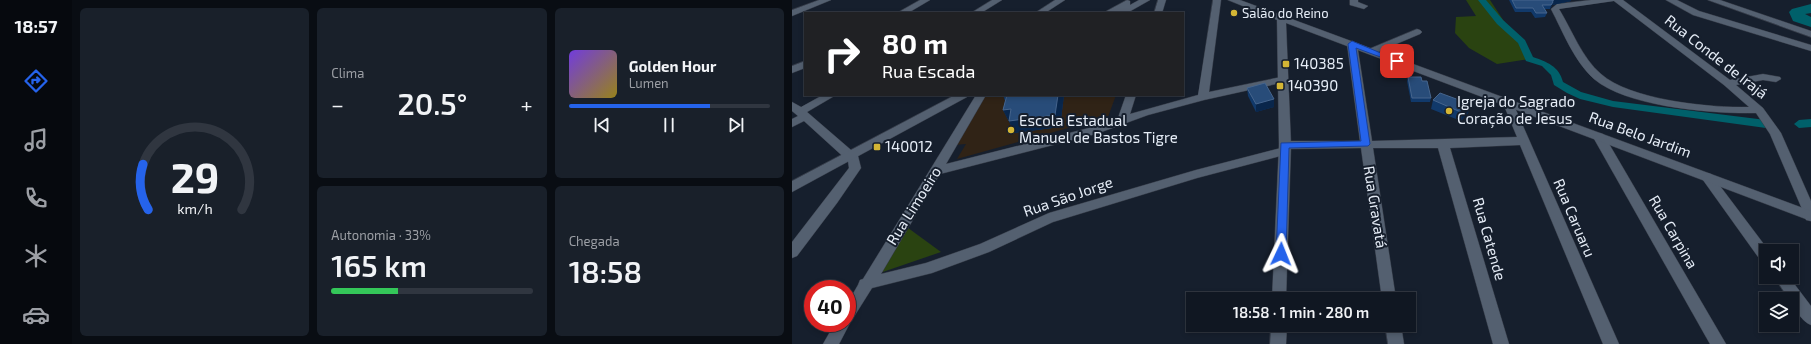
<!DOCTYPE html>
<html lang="pt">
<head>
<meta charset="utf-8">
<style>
	:root { --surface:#101722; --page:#19202a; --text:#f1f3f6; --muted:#9c9fa5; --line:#303640; --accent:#2563eb }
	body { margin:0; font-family:"Exo 2",sans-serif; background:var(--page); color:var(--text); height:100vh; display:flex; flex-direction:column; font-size:15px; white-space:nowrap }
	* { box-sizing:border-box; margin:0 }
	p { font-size:13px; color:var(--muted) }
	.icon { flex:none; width:22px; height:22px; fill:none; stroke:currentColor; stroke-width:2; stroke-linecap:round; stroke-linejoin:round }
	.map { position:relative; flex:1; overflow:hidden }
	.drawer { display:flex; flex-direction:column; gap:8px; padding:8px; background:#090d13; width:720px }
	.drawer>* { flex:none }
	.hud { position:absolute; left:12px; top:12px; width:380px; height:84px; border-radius:0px; box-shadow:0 2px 6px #0003,0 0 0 1px var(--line); background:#202124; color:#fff; overflow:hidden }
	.controls { position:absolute; left:967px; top:244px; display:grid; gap:8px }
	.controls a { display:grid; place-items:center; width:40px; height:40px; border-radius:0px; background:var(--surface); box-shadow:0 2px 6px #0003,0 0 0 1px var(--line); font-size:20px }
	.speed { position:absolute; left:12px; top:280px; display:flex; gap:8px; font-size:20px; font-weight:700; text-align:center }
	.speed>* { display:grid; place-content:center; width:52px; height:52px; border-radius:50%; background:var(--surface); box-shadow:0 2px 6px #0003,0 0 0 1px var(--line); line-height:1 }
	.speed .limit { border:6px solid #d22; background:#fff; color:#111 }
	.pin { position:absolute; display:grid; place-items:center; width:34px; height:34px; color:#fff; margin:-17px; border-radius:8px; box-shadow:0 2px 6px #0006 }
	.me { position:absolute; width:44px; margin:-22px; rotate:2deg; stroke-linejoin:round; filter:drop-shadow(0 0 3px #0008) }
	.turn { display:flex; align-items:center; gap:14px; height:84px; padding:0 12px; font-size:18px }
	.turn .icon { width:52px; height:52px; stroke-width:2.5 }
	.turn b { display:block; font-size:28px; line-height:34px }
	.big { font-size:30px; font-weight:600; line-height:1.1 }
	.drawer .card { flex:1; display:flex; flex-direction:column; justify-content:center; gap:6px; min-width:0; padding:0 14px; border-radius:6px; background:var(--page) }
	.drawer .dial { align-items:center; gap:0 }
	.dial svg { height:104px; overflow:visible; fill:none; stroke:var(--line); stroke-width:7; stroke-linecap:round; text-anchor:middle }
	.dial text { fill:var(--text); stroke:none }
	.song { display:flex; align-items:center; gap:12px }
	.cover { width:48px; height:48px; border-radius:6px; background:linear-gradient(135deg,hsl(260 70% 55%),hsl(50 70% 35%)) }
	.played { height:4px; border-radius:2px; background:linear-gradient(90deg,var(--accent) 70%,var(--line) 70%) }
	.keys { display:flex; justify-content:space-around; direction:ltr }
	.heat { display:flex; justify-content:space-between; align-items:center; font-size:22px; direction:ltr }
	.charge { height:6px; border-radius:3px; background:linear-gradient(90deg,#34c759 33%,var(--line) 0) }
	.drawer .tiles { flex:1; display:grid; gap:8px; grid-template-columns:repeat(3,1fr) }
	.card:first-child { grid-row:span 2 }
	.trip { position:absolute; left:394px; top:292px; width:230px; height:40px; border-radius:0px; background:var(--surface); box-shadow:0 2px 6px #0003,0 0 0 1px var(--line); font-weight:600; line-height:40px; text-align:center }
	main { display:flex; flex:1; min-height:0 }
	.menu { display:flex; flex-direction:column; width:72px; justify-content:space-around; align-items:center; background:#06090e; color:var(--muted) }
	.menu .icon { width:28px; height:28px }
	.menu .on { color:var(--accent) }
	.menu b { font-size:18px; color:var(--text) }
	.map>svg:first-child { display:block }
	.education { fill:#302316 }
	.green { fill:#2a4311 }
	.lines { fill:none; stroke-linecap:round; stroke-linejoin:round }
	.canal { fill:#00606a; fill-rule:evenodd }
	.river { fill:#00606a; fill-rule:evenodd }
	.street-casing { stroke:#353b47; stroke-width:1 }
	.secondary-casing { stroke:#353b47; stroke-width:1 }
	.street { fill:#546070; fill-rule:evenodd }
	.secondary { fill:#546070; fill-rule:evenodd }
	.wall { fill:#11396a }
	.shaded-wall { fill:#09264b }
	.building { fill:#284c79; stroke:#46658d }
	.route { fill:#2563eb; stroke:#184099 }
	.poi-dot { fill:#d4b635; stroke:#161f2d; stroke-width:1.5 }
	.labels { text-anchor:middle; stroke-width:4; stroke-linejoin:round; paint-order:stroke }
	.far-poi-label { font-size:13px; fill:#e6edf7; stroke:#161f2d; text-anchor:start }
	.street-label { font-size:15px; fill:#e6edf7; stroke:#161f2d }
	.poi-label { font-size:15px; fill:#e6edf7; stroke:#161f2d; text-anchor:start }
</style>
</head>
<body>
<main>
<nav class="menu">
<b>18:57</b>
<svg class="icon on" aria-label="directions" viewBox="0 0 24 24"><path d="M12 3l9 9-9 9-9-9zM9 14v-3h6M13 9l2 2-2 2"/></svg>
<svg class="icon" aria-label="music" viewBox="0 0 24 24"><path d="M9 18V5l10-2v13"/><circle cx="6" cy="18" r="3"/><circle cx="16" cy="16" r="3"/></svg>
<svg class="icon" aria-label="phone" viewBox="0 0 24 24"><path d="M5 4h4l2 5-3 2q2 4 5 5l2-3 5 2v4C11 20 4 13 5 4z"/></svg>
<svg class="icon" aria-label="climate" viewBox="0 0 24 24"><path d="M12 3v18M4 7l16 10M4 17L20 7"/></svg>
<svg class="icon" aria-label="car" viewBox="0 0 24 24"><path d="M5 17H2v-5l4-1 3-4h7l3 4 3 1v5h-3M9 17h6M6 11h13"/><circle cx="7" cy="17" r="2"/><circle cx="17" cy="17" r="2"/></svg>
</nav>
<section class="drawer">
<div class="tiles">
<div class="card dial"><svg viewBox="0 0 100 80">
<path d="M14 69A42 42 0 1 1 86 69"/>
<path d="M14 69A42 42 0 0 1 10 34" stroke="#2563eb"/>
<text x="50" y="56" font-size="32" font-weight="700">29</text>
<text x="50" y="72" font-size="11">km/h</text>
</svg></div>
<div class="card"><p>Clima</p>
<div class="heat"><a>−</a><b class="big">20.5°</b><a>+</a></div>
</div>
<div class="card">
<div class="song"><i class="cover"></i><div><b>Golden Hour</b><p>Lumen</p></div></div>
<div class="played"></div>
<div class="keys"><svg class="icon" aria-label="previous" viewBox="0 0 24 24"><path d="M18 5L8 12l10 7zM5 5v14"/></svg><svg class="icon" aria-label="pause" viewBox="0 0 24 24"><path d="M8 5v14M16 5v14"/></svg><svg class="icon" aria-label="next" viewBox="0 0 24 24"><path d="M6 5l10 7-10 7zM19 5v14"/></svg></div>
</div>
<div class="card"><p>Autonomia · 33%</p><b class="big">165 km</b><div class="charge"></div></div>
<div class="card"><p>Chegada</p><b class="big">18:58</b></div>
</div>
</section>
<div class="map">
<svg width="1019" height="344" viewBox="0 0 1019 344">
	<rect width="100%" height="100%" fill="#161f2d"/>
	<!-- education -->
	<path class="education" d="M190,95h134l-8,22 -151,42 9,-15 -13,1z"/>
	<!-- green -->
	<g class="green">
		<path d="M674,0h24l39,59 -32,5 -28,-16 -14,-15 1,-16 20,-1z"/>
		<path d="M112,225l37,27 -70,24z"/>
	</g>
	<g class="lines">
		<!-- canal -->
		<g class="canal">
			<path d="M686,0h8l17,20 22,20 8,17c14,5 26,9 30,25l18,10 32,9 153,19 5,4 -5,4 -153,-21 -33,-8 -13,-6 -13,-8 -3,-10 -9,-9 -16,-5 -8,-18 -21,-19z"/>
			<path d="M1019,119v8l-12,1 -5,-4 5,-4z"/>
		</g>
		<!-- river -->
		<path class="river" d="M1019,4v9l-6,1 6,3v10l-18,-6 -4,-9 3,-3z"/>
		<defs>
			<g id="street">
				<path d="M27,0h12l-39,16v-6z"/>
				<path d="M128,0h10l-22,13h-11z"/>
				<path d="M200,0h10l-21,13h-10z"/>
				<path d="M263,0h10l-20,13h-10z"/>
				<path d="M366,0h8l-4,13h-8z"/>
				<path d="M421,0h8l-12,92 72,-15 5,3 -1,2 -81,18 -56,15 -52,19 -156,40 -59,100 45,-11 54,-19 69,-31 147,-43 85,-22 -2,-3 2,-3 4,-1h75l-13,-97 5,-3 5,3 15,97 145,-4 -14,-34 5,-3 4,1 107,243h-16l-83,-199 -70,3 59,196h-16l-55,-196h-65l23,151h-14l-21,-151 -72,1 1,2 -2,3 -91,24 -144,44 -64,30 -57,21 -60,15 -22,35 -11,21h-16l12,-21h12v-19l11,-19 2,-5 3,-1 113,-184h10l-40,69 143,-36 29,-10 8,-23h10l-6,19 68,-19z"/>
				<path d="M558,0h8v2l10,4 -4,3 -14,-4z"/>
				<path d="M799,0h32l107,80 33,-6 17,3 1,2 -5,3 -13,-2 -27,5 27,23 18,25 30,68v20l-5,-1 -1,-4 -35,-82 -14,-21c-43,1 -129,-6 -162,-34 -20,-18 -31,-47 -43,-70l6,-5zM822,1l110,84 25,22c-39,1 -119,-7 -148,-33 -19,-16 -29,-44 -42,-65z"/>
				<path d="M874,0h11l22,11 112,34v6l-118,-36z"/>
				<path d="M625,29l3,1 2,2 -2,2 -45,19h-6l-2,-2 2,-2z"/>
				<path d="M13,61v7l-13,5v-7z"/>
				<path d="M31,95h13l-29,17 51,44 3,12 -24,35 -40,53 -5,2v-16l57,-74 -1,-7 -44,-40 -12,6v-8l6,-3 -6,-5v-9l9,5z"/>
				<path d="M807,133l4,1 2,3 121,207h-16l-117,-207 2,-3z"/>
				<path d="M915,173l4,1 58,77h-3v12l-5,-2 -58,-81 -2,-3 2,-3z"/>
				<path d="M982,277h15l22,29v19c-8,-3 -19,-17 -19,-26h-3z"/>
				<path d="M593,325h16l3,19h-16z"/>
			</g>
			<g id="secondary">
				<path d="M335,0l3,1v4l9,-5h11l-23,13h-11l1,-2 -14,2z"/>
				<path d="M436,0h12l571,211v10l-525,-198 5,122 -5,154h-14l7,-154 -2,-125z"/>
				<path d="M916,0h12l91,31v6z"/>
				<path d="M163,95h13l-1,2 -175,95v-11z"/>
				<path d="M479,325h16l-1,19h-16z"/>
			</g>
		</defs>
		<!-- street casing -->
		<use href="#street" class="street-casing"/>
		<!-- secondary casing -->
		<use href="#secondary" class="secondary-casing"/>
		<!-- street -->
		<use href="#street" class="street"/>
		<!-- secondary -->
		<use href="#secondary" class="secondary"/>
	</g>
	<!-- wall -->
	<g class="wall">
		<path d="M717,0h62v1l-19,4 -2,4h-5l2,4 -2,4 -10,1 -4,-6h-16z"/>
		<path d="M616,77l14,4 9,17 -1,4h-19l-4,-21z"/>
		<path d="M455,88l27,19 -18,5 -8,-16z"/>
		<path d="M211,95h61l-4,32 -45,6 -12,-23 2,-9z"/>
		<path d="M641,100l37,4 -2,9 -7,8 -30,-12z"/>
	</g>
	<!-- shaded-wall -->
	<g class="shaded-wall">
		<path d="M760,0h19v1l-19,4 -2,4 1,-4z"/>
		<path d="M266,95h6l-4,32 -45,6 -12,-23z"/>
		<path d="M482,99v8l-18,5v-8z"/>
		<path d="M678,104l-2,9 -7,8 2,-8z"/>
	</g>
	<!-- building -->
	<g class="building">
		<path d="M720,0h42h-2l1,2 -2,3h-9l5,8h-11l-3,-5h-17z"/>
		<path d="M616,77h13l1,4h5l4,17h-19z"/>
		<path d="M473,83l9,16 -18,5 -9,-16z"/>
		<path d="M648,93l30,11 -7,9 -30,-13z"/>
		<path d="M215,95h51l-3,20 -46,6 2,-12 -8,1z"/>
	</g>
	<!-- route -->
	<path class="route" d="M560,41l48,20 -6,1 -38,-14 14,96 -2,2 -79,2 -3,106 -1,4h-8l-1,-4 5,-111 80,-2 -13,-97z"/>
	<!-- markers -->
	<g class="poi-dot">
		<circle cx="442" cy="13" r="4"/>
		<rect x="490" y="60" width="8" height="8" rx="2"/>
		<rect x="484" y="82" width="8" height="8" rx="2"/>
		<circle cx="657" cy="111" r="4"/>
		<circle cx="219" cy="130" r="4"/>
		<rect x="81" y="143" width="8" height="8" rx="2"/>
	</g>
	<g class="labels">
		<!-- far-poi labels -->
		<g class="far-poi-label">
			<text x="450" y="18">Salão do Reino</text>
		</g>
		<!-- street labels -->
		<g class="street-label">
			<text transform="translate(924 57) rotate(38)" y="5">Rua Conde de Irajá</text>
			<text transform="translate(848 135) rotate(20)" y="5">Rua Belo Jardim</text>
			<text transform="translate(276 197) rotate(-19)" y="5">Rua São Jorge</text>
			<text transform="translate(122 206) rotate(-58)" y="5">Rua Limoeiro</text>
			<text transform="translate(583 207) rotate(81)" y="5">Rua Gravatá</text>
			<text transform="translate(782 218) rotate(67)" y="5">Rua Caruaru</text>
			<text transform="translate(881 232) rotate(60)" y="5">Rua Carpina</text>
			<text transform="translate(697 239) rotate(74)" y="5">Rua Catende</text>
		</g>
		<!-- poi labels -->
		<g class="poi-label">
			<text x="502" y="69">140385</text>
			<text x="496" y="91">140390</text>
			<text x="665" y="107">Igreja do Sagrado<tspan x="665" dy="17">Coração de Jesus</tspan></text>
			<text x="227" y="126">Escola Estadual<tspan x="227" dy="17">Manuel de Bastos Tigre</tspan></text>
			<text x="93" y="152">140012</text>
		</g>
	</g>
</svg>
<div class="controls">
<a><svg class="icon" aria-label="sound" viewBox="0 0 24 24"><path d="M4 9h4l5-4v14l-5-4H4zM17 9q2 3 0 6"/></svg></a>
<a><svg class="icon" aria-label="layers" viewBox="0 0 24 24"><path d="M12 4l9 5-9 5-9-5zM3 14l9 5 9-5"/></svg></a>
</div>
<div class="speed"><div class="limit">40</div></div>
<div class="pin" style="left:605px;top:61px;background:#d93025"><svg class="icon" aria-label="arrive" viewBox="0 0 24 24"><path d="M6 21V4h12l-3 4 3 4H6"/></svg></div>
<svg class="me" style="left:489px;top:254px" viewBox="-20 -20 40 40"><path d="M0-17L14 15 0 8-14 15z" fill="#2563eb" stroke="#fff" stroke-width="4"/></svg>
<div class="trip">18:58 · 1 min · 280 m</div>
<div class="hud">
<div class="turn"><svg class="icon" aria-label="right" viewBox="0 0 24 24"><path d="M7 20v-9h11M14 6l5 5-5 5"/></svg><div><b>80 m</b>Rua Escada</div></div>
</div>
</div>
</main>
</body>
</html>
